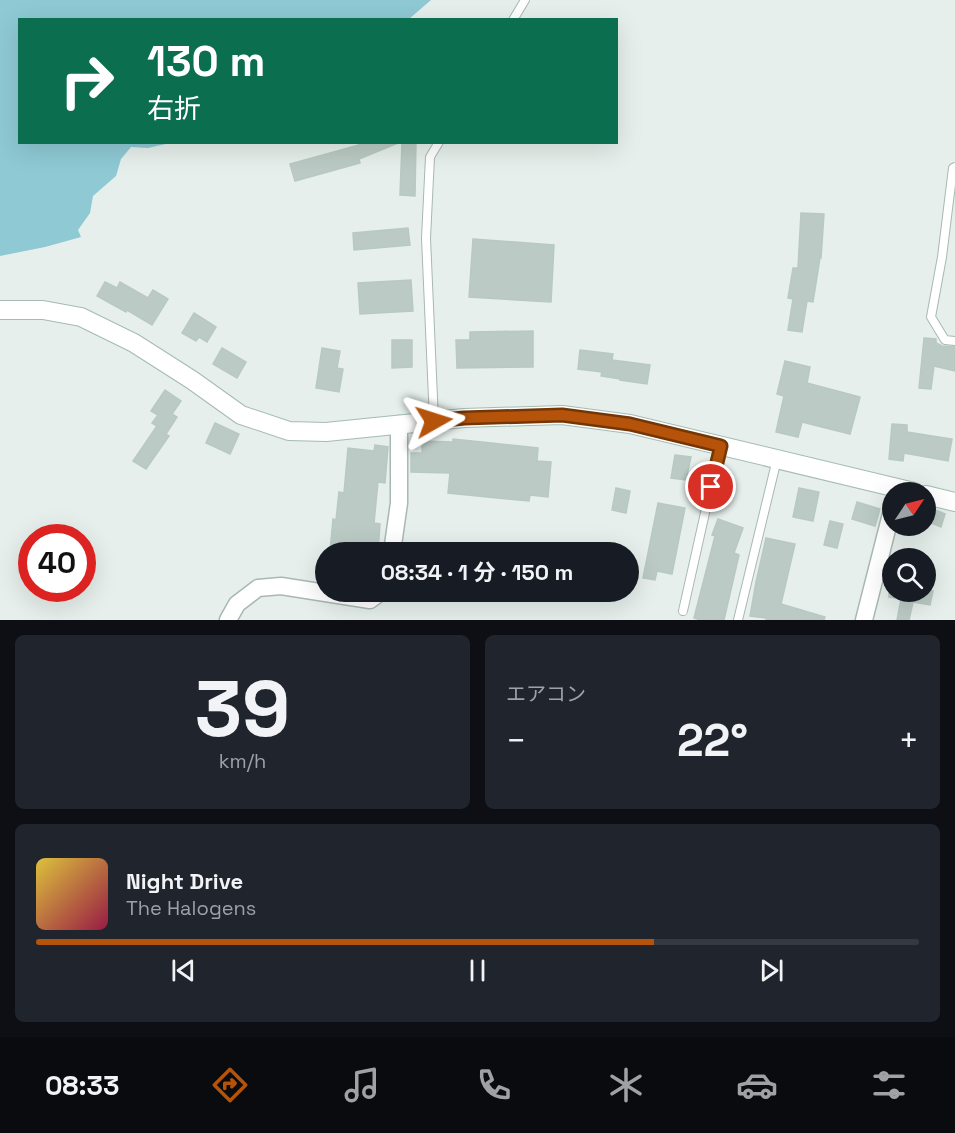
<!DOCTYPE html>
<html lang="ja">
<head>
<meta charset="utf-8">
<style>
	:root { --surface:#171b24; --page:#20242c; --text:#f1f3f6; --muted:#9ea1a6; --line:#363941; --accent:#b45309 }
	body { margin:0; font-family:"Space Grotesk","Noto Sans JP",sans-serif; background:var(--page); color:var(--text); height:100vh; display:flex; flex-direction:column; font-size:22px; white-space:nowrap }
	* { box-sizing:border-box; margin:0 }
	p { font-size:20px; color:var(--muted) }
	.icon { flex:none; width:33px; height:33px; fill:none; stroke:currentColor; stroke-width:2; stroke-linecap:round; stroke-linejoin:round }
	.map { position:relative; height:620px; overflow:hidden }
	.side { display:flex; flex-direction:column; gap:15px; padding:15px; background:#0d0f14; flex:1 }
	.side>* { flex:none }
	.guide { position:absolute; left:18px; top:18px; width:600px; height:126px; border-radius:0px; box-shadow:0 6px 24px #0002; background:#0b6e4f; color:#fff; overflow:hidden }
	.needle { width:39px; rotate:55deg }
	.tools { position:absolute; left:882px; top:482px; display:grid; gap:12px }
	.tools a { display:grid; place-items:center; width:54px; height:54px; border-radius:50%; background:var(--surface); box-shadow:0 6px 24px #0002; font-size:30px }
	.speed { position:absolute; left:18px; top:524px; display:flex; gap:12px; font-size:30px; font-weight:700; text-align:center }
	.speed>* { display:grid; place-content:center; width:78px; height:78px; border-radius:50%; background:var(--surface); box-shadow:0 6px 24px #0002; line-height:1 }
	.speed .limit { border:9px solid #d22; background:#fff; color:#111 }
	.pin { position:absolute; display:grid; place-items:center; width:51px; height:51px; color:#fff; margin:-26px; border:3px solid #fff; border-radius:50%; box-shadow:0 2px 6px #0007 }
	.me { position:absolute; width:66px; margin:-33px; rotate:84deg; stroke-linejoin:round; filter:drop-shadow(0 0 4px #0008) }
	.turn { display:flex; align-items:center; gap:21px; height:126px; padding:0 30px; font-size:27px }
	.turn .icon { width:78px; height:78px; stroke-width:2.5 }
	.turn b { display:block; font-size:42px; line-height:51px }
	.big { font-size:45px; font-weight:700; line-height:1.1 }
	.side .widget { flex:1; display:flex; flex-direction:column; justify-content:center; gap:9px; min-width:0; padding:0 21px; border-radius:9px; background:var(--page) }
	.side .dial { align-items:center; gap:0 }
	.dial b { font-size:78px; line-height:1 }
	.song { display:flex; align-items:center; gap:18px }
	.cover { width:72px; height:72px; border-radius:9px; background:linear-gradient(135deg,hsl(50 70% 55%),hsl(340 70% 35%)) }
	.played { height:6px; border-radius:3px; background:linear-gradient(90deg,var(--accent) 70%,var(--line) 70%) }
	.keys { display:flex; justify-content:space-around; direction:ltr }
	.heat { display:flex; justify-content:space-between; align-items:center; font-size:33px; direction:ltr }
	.side .tiles { flex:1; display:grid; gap:15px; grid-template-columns:1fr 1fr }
	.widget:last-child { grid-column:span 2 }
	.trip { position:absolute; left:315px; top:542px; width:324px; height:60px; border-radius:30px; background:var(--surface); box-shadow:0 6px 24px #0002; font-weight:700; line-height:60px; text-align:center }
	.menu { display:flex; height:96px; justify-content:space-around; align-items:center; background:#090b0e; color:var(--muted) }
	.menu .icon { width:42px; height:42px }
	.menu .on { color:var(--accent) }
	.menu b { font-size:27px; color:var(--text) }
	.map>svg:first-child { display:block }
	.water { fill:#8ec9d4 }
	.building { fill:#bbcac4; stroke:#b8c9c2; stroke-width:1.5 }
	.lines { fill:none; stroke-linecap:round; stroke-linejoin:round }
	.lane-casing { stroke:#a8b8b2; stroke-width:10 }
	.street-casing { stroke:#a8b8b2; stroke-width:19 }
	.secondary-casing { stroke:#a4bbb3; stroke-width:20 }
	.lane { stroke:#fff; stroke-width:8 }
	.street { stroke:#fff; stroke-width:16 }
	.secondary { stroke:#fff; stroke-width:18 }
	.route-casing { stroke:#753606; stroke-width:15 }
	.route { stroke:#b45309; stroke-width:10 }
</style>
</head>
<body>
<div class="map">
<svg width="955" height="620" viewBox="0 0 955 620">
	<rect width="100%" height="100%" fill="#e6efeb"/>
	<!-- water -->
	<path class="water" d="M0,0h431l-22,19 -389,1v122l150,1 -22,5 -17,-1 -10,12 -5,17 -23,20 -3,17 -12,17 3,7 -36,10 -45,9z"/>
	<!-- building -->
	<g class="building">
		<path d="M358,142l40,1 -39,16 1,4 -65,18 -5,-17 69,-19z"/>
		<path d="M402,142h14l-1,54 -15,-1z"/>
		<path d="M801,213l23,1 -3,44h-1l-7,44 -6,-1 -5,31 -14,-2 5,-31 -5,-1 5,-30h5z"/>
		<path d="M408,228l2,17 -56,5 -1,-17z"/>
		<path d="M473,239l81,6 -3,57 -82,-5z"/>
		<path d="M411,280l2,31 -53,3 -2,-31z"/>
		<path d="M105,282l12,6 3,-6 28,16 5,-8 15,9 -16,26 -25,-15 -1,2 -29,-16z"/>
		<path d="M194,313l22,14 -9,15 -8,-5 -3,4 -14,-8z"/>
		<path d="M533,331v36l-76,1 -1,-28h14v-8z"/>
		<path d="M924,338l12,1v4l6,3 13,1v24l-21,-5 -3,23 -12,-1z"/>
		<path d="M392,340h20v27l-20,1z"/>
		<path d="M222,348l24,14 -9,16 -24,-14z"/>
		<path d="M322,348l18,3 -3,17 6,1 -4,23 -23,-4z"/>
		<path d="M580,350l33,4 -1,6 38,5 -3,19 -27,-4v-1l-19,-3 1,-4 -24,-3z"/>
		<path d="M785,361l25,6 -3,16 53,14 -10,37 -48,-12 -4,15 -22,-5 8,-36 -7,-2z"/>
		<path d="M165,390l16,11 -9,13 5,3 -11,17 3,2 -23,33 -13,-8 24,-35 -5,-3 6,-8 -7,-4z"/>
		<path d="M215,423l24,11 -9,20 -24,-11z"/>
		<path d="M892,424l15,1v7l45,7 -4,22 -44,-8 -1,8 -14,-2z"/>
		<path d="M453,439l85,9 -1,13 14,1 -3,35 -18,-2 -1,6 -81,-8 2,-20 -39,-1v-19h11v-12l31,1z"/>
		<path d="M375,445l13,2 -3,36 -7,-1 -4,41 6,1 -2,28h-48l3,-33 3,1 3,-28 5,1 4,-45 26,3z"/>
		<path d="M675,455l16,2 -5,23 -15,-2z"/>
		<path d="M616,488l14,3 -4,22 -14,-3z"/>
		<path d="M799,488l20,4 -6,29 -20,-4z"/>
		<path d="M857,502l23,7 -5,17 -23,-7z"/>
		<path d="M658,503l27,5 -13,66 -15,-3 -2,9 -12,-2z"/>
		<path d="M933,509l12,5 -4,13 -12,-5z"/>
		<path d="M718,519l25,9 -9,25 5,2 -15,65h-23l-7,-2 21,-82 -3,-1z"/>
		<path d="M830,521l13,3 -6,24 -13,-3z"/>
		<path d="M766,538l29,6 -14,60 44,13 -1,3h-58v-2l-16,-2 6,-34z"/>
		<path d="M889,591h44l-3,14 -17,-3 -4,18h-12l4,-21 -12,-2z"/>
	</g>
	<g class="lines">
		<defs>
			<g id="lane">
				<path d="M513,20l12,-20"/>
				<path d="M955,167l-2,1 -11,89 -11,60 14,23 10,1"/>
				<path d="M434,421l-8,-183 4,-81 9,-15"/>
				<path d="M683,611l37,-165"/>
				<path d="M738,620l39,-161"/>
			</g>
			<g id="street">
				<path d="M392,552l7,-49v-79"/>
				<path d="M228,620l9,-16 21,-16 23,-2 89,14 12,-9"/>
				<path d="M864,620l28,-110"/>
			</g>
			<g id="secondary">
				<path d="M0,310h43l38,7 53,26 58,37 49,35 48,16 37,1 138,-14 98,-3 68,9 284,68"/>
				<path d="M926,495l29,7"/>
			</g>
		</defs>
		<!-- lane casing -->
		<use href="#lane" class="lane-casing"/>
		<!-- street casing -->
		<use href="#street" class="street-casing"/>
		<!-- secondary casing -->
		<use href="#secondary" class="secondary-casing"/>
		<!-- lane -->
		<use href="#lane" class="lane"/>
		<!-- street -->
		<use href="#street" class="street"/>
		<!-- secondary -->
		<use href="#secondary" class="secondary"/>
	</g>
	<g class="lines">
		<defs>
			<path id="route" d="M434,421l30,-3 98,-3 68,9 91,22 -10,41"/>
		</defs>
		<!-- route casing -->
		<use href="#route" class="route-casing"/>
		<!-- route -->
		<use href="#route" class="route"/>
	</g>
</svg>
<div class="tools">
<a><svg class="needle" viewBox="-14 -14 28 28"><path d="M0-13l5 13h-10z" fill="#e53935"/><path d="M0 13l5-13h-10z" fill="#9ea1a6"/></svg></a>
<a><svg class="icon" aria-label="search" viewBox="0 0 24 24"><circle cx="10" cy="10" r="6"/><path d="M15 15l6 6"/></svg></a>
</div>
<div class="speed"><div class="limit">40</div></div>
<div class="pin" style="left:711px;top:487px;background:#d93025"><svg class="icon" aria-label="arrive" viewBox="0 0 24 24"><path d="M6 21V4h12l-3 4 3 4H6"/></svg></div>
<svg class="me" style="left:434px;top:421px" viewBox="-20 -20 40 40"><path d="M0-17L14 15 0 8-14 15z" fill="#b45309" stroke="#fff" stroke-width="4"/></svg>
<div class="trip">08:34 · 1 分 · 150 m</div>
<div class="guide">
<div class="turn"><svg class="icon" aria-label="right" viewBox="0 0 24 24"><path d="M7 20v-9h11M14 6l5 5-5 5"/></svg><div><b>130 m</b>右折</div></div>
</div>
</div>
<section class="side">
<div class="tiles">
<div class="widget dial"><b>39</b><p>km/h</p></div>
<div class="widget"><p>エアコン</p>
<div class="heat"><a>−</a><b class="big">22°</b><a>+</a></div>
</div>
<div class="widget">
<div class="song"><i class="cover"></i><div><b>Night Drive</b><p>The Halogens</p></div></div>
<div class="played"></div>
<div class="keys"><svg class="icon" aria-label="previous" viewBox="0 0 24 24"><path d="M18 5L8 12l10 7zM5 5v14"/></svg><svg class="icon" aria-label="pause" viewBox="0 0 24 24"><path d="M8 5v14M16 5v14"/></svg><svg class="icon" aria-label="next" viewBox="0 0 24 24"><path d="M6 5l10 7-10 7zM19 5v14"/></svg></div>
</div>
</div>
</section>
<nav class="menu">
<b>08:33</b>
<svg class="icon on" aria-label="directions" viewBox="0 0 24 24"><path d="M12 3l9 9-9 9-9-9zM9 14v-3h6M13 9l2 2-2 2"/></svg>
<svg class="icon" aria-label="music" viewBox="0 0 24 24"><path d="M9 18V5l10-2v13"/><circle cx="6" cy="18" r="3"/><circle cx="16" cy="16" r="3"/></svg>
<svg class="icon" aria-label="phone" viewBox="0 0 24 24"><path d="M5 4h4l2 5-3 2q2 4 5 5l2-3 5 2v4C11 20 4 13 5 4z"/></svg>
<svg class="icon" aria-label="climate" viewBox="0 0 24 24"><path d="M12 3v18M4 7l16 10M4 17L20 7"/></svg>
<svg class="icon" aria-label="car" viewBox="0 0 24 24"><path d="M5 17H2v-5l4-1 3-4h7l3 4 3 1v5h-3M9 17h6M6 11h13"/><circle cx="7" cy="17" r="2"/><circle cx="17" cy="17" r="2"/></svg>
<svg class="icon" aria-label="filters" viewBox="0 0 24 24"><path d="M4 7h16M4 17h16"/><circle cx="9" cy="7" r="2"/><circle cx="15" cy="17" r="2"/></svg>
</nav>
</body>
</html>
